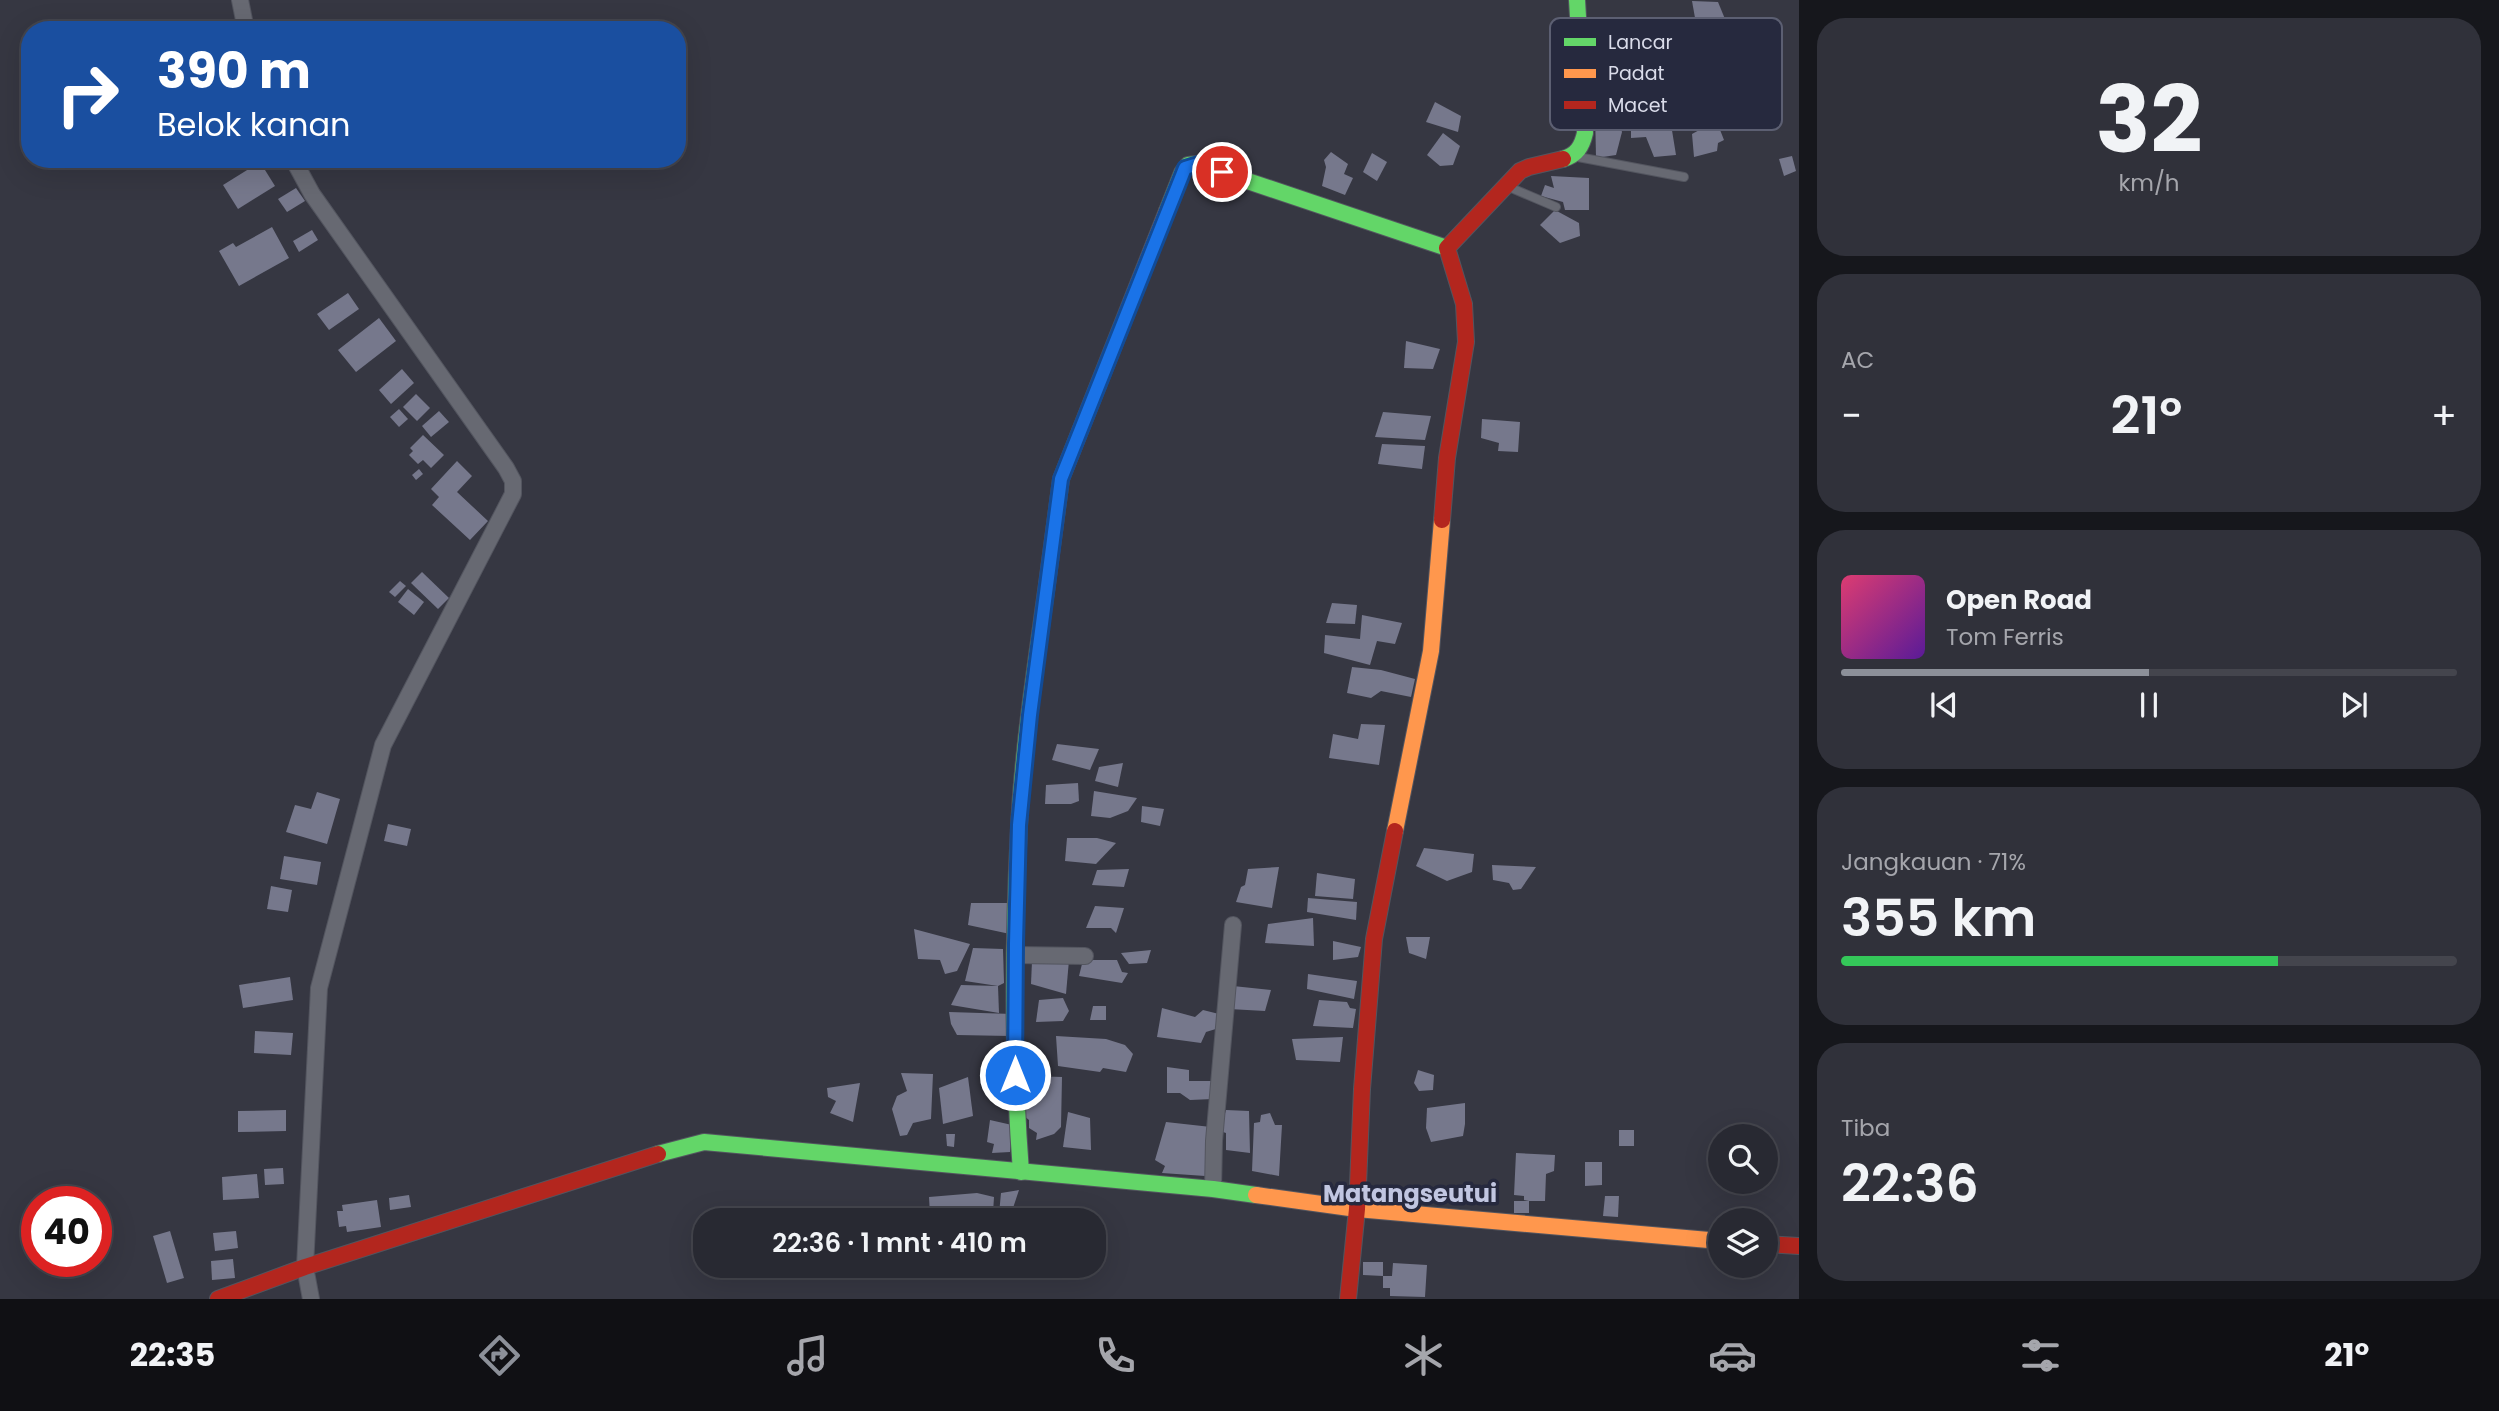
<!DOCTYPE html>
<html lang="id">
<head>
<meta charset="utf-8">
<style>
	:root { --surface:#282932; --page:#30313a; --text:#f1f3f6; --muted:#a5a6ac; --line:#44454d; --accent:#8c9099 }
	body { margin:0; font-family:Poppins,sans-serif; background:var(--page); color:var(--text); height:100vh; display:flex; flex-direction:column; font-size:26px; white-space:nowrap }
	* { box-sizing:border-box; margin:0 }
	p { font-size:23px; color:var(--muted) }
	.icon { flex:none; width:38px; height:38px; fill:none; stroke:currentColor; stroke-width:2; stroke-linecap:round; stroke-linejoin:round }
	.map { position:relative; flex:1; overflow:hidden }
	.details { display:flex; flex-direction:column; gap:18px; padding:18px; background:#16171c; width:700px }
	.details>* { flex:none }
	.hud { position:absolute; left:21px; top:21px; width:665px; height:147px; border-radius:28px; box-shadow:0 7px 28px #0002,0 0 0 2px var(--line); background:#1a4fa0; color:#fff; overflow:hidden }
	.fabs { position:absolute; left:1708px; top:1124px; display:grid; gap:14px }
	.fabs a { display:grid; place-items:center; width:70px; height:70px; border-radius:50%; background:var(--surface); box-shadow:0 7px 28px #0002,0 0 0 2px var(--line); font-size:35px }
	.speed { position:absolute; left:21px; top:1186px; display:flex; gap:14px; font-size:35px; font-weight:700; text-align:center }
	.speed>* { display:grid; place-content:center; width:91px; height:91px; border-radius:50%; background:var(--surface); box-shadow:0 7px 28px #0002,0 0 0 2px var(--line); line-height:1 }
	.speed .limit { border:10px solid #d22; background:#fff; color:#111 }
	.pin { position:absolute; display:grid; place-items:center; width:60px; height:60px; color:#fff; margin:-30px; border:4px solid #fff; border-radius:50%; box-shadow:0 2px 7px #0007 }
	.me { position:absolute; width:77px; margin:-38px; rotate:0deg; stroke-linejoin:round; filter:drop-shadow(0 0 5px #0008) }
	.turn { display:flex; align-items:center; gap:24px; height:147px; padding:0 21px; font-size:32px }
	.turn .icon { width:91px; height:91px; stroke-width:2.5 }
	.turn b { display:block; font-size:49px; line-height:60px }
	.big { font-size:52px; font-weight:600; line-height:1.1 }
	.details .widget { flex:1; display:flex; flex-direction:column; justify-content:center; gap:10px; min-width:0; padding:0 24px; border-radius:28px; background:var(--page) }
	.details .dial { align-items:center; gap:0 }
	.dial b { font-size:91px; line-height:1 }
	.song { display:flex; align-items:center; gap:21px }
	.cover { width:84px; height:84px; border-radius:10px; background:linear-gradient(135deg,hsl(340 70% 55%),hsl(270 70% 35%)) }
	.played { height:7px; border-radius:4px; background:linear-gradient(90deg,var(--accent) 50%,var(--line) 50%) }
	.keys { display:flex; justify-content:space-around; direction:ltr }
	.heat { display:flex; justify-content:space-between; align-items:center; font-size:38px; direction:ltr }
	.charge { height:10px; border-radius:5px; background:linear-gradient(90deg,#34c759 71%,var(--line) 0) }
	.trip { position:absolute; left:693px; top:1208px; width:413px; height:70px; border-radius:28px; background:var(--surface); box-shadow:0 7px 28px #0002,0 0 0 2px var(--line); font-weight:600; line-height:70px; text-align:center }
	.dock { display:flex; height:112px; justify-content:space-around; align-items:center; background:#101014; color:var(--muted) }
	.dock .icon { width:49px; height:49px }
	.dock .active { color:var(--accent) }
	.dock b { font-size:32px; color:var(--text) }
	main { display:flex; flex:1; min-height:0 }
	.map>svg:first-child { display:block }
	.building { fill:#76788c }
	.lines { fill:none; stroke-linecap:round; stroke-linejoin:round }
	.lane-casing { stroke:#53555f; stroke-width:10 }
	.street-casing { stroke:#53555f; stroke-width:18 }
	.fast-casing { stroke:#53555f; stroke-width:18 }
	.slow-casing { stroke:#53555f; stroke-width:18 }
	.jam-casing { stroke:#53555f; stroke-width:18 }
	.lane { stroke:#676972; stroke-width:8 }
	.street { stroke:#676972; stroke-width:16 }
	.fast { stroke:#63d668; stroke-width:16 }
	.slow { stroke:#ff974d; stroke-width:16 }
	.jam { stroke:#b3261e; stroke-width:16 }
	.route-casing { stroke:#114b97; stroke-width:18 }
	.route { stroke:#1a73e8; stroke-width:12 }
	.labels { text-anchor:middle; stroke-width:7; stroke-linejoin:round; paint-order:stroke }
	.quarter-label { font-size:24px; font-weight:bold; fill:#c1c6e1; stroke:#26293e }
	.key { fill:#26293e; stroke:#5c5f72; stroke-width:2 }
	.key-label { font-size:19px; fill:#dadcea }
</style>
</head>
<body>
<main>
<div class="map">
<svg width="1799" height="1299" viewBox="0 0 1799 1299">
	<rect width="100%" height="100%" fill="#363742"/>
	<!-- building -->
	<g class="building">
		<path d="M1692,1l26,1 7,17 -6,12 -22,-2z"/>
		<path d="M1435,102l26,14 -3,16 -32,-10z"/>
		<path d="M1614,107l8,25 -6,23 -20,3 -1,-47z"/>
		<path d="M1652,107l4,15 14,-4 6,37 -22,2 -8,-20 -15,1v-17h-6v-6z"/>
		<path d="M1705,111l10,6 9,23 -6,3 -1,8 -23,6 -2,-23 11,-6 -5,-10z"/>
		<path d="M1443,133l17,13 -7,19 -13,1 -13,-11z"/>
		<path d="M1331,152l17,12 -4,10 9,4 -8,17 -23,-9 4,-19 -2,-7z"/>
		<path d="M1372,153l15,9 -10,19 -14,-9z"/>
		<path d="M1792,156l4,15 -12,5 -5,-17z"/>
		<path d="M260,162l15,24 -37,23 -15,-24z"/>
		<path d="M1551,176l38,2v32h-24l-2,-8 -22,-6 4,-11 9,3z"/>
		<path d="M296,188l9,13 -18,11 -9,-13z"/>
		<path d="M1555,210l24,13 1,13 -20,7 -20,-18z"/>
		<path d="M272,227l17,31 -50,28 -20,-35 14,-8 3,4z"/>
		<path d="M312,230l6,10 -19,12 -6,-11z"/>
		<path d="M348,293l11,16 -30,21 -12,-16z"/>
		<path d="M379,318l17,23 -40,31 -18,-22z"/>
		<path d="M1406,341l34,8 -7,20 -29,-1z"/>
		<path d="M402,369l12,14 -23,21 -12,-14z"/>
		<path d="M416,394l14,14 -13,13 -14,-14z"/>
		<path d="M399,409l9,10 -9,8 -9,-10z"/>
		<path d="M439,411l10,11 -18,15 -9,-11z"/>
		<path d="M1383,412l48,4 -6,24 -50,-3z"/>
		<path d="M1482,419l38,3 -2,30 -20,-1 1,-8 -18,-5z"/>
		<path d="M423,435l21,20 -13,13 -8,-8 -5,4 -9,-9 4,-4 -3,-3z"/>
		<path d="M1382,444l43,2 -3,23 -44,-5z"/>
		<path d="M457,461l15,15 -15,16 31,29 -18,19 -38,-35 7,-8 -8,-8z"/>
		<path d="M419,469l4,5 -7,6 -4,-5z"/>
		<path d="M422,572l27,26 -11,11 -27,-26z"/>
		<path d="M400,581l6,5 -11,11 -6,-5z"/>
		<path d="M408,589l16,13 -10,13 -16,-13z"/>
		<path d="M1332,603l25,2 -2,19 -29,-1z"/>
		<path d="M1362,615l40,8 -7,21 -18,-3 -7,24 -46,-12 1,-18 35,4z"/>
		<path d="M1352,667l29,3 34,9 -4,18 -30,-6 -10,7 -24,-5z"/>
		<path d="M1361,724l24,1 -6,40 -50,-7 4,-24 25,5z"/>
		<path d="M1057,744l42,5 -9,21 -38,-10z"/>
		<path d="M1123,763l-5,24 -23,-6 4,-14z"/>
		<path d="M1078,783l1,18 -8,3h-26l1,-19z"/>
		<path d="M1094,791l43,7 -9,13 -18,7 -19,-2z"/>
		<path d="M317,792l23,7 -13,45 -41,-12 9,-27 16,4z"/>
		<path d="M1142,806l22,3 -4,17 -19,-4z"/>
		<path d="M388,824l23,5 -4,17 -23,-5z"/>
		<path d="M1067,838h30l19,5 -20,21 -31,-3z"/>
		<path d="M1424,848l50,6 -2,18 -25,9 -31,-15z"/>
		<path d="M284,856l37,6 -4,23 -37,-6z"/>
		<path d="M1492,865l44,2 -15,22 -8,1 -4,-7 -16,-3z"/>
		<path d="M1279,867l-7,41 -36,-6 5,-15 4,-2 3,-16z"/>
		<path d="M1129,869l-5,18 -32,-2 5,-15z"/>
		<path d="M1317,873l38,6 -2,20 -38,-3z"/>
		<path d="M271,886l21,4 -4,22 -21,-3z"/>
		<path d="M1308,898l49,4 -1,18 -49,-8z"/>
		<path d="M971,903h40l-1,31 -42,-9z"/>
		<path d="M1095,906l29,2 -8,25 -5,-5h-25z"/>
		<path d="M1313,918l1,28 -49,-3 3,-19z"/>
		<path d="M914,929l56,15 -13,27 -12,3 -5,-14 -22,-1z"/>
		<path d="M1406,937h24l-4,22 -17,-6z"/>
		<path d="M1333,941l28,6 -3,10 -25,3z"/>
		<path d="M973,948l30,1 1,34 -6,3 -33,-5z"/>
		<path d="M1151,950l-4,13 -18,1 -8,-11z"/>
		<path d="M1069,960l-3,34 -35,-10 1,-23z"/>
		<path d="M1083,960h34l5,12 6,1 -6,10 -43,-7z"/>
		<path d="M1308,974l49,7 -3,18 -47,-10z"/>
		<path d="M290,977l3,23 -50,8 -4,-23z"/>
		<path d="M961,985l37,1 1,27 -48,-8z"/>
		<path d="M1233,986l38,4 -6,21 -36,-2z"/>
		<path d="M1063,998l6,13 -6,10 -27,1 3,-22z"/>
		<path d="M1319,1000l28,2 3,6 6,1 -3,19 -40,-2z"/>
		<path d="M1093,1006h13v14h-16z"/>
		<path d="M1162,1008l33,9 8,-7 20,5 -4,13 -13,4 -5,11 -44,-6z"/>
		<path d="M949,1012l64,2 -4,22 -52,-1 -6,-11z"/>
		<path d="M255,1031l38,2 -2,22 -37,-2z"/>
		<path d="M1056,1036l50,3 19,6 8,9 -7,18 -23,-4 -3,4 -42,-6z"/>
		<path d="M1343,1037l-3,25 -44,-2 -4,-21z"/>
		<path d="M1167,1067l22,3v11h24v18l-23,1 -10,-7h-13z"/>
		<path d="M1418,1070l16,5 -1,15 -14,1 -5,-8z"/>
		<path d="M901,1073l32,1 -2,45 -18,4 -6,12 -7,1 -8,-27 5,-13 10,-5z"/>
		<path d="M1032,1076l30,1 -1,50 -7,7 -18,6 1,-7 -8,-5v-8l-6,-5 3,-11 5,-2z"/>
		<path d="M968,1077l5,39 -30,8 -4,-36z"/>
		<path d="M860,1083l-7,39 -23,-9 6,-12 -8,-4 -1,-9z"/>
		<path d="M1465,1103v21l-2,12 -32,6 -5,-14 1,-20z"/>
		<path d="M286,1110v21l-48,1v-21z"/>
		<path d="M1226,1110l23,1 1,42 -24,-3v-17l-6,-2z"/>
		<path d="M1068,1112l22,6 1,32 -28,-3z"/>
		<path d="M1270,1113l5,12h7l-3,51 -27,-5 2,-48 6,-1 1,-7z"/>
		<path d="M990,1120l22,5 -2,27 -18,1 2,-9 -7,-2z"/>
		<path d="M1166,1122l45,5 -6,49 -43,-3 3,-7 -10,-6z"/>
		<rect x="1619" y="1130" width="15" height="16"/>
		<path d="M946,1134h9l-1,13 -7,-1z"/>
		<path d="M1516,1153l39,2 -1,16 -8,3 -1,27h-16l-5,-1v-4l-10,-1z"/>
		<path d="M1585,1162h17v23l-17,1z"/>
		<path d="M283,1168l1,16 -19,1 -1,-16z"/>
		<path d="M257,1174l2,24 -36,2 -1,-23z"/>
		<path d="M1019,1190l-10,30h-52l-27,-5 -1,-18 48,-4 17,4 -1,16 6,1 2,-21z"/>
		<path d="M409,1195l2,12 -21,3 -1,-12z"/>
		<path d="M1605,1196h14l-1,21 -15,-1z"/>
		<path d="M377,1200l4,27 -34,5 -1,-6 -7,1 -2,-16h6l-1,-6z"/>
		<rect x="1514" y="1201" width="15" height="12"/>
		<path d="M170,1231l14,47 -17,5 -14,-47z"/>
		<path d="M236,1231l2,17 -23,3 -2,-18z"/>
		<path d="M233,1259l2,19 -23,2 -1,-19z"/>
		<path d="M1363,1262h20v14l-20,-1z"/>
		<path d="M1393,1263l34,2 -2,32 -35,-1v-8h-7v-12h9z"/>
	</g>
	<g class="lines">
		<defs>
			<g id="lane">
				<path d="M1578,157l106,20"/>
				<path d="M1509,187l47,20"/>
			</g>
			<g id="street">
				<path d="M240,0l6,30"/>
				<path d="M293,159l19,35 194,274 7,13v13l-130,251 -64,243 -14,279 6,32"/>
				<path d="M1015,955l70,1"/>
				<path d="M1213,1189l1,-48 19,-216"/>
			</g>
			<g id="fast">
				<path d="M1563,159c14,-4 19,-13 22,-26l-8,-133"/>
				<path d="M1167,211l15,-38 6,-8 9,-1 250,84"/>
				<path d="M658,1154l46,-12 509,47 43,6"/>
				<path d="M1021,1172c-9,-115 -8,-231 -2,-345 4,-82 17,-163 28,-243"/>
			</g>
			<g id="slow">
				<path d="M1047,584l14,-105 106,-268"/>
				<path d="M1395,831l36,-180 11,-131"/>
				<path d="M1256,1195l101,14 363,32"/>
			</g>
			<g id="jam">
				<path d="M1442,520l5,-62 19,-116 -2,-38 -17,-56 73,-77 9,-4 34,-8"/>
				<path d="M1766,1244l33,2"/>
				<path d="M218,1299l87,-32 353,-113"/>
				<path d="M1348,1299l9,-90 5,-120 12,-150 21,-108"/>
			</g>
		</defs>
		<!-- lane casing -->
		<use href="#lane" class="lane-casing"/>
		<!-- street casing -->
		<use href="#street" class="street-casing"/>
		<!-- fast casing -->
		<use href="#fast" class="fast-casing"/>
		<!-- slow casing -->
		<use href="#slow" class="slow-casing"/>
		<!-- jam casing -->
		<use href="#jam" class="jam-casing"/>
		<!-- lane -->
		<use href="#lane" class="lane"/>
		<!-- street -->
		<use href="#street" class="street"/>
		<!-- fast -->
		<use href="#fast" class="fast"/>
		<!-- slow -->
		<use href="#slow" class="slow"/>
		<!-- jam -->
		<use href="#jam" class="jam"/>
	</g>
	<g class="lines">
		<defs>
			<path id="route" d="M1015,1075l1,-132 3,-118 11,-110 31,-236 124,-311 13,-4 24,8"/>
		</defs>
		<!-- route casing -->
		<use href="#route" class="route-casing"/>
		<!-- route -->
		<use href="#route" class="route"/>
	</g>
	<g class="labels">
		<!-- quarter labels -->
		<g class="quarter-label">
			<text x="1410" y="1202">Matangseutui</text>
		</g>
	</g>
	<!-- legend -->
	<rect x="1550" y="18" width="232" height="112" rx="10" class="key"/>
	<rect x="1564" y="38" width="32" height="8" fill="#63d668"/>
	<rect x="1564" y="69" width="32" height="9" fill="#ff974d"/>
	<rect x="1564" y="101" width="32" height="8" fill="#b3261e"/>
	<g class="key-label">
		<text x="1608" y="49">Lancar</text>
		<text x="1608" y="80">Padat</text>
		<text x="1608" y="112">Macet</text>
	</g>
</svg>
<div class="fabs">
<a><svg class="icon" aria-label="search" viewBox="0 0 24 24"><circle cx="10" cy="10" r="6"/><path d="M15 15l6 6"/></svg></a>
<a><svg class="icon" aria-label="layers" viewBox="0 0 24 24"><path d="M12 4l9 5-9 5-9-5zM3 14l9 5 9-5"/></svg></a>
</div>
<div class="speed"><div class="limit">40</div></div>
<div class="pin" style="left:1222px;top:172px;background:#d93025"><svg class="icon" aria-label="arrive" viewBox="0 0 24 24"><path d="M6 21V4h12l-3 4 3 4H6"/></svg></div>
<svg class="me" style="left:1015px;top:1075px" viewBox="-20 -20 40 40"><circle r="17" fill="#1a73e8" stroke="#fff" stroke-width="3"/><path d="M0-11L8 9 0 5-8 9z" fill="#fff"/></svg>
<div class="trip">22:36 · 1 mnt · 410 m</div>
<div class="hud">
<div class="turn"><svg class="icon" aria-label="right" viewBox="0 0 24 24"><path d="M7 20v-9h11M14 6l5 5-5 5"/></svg><div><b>390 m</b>Belok kanan</div></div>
</div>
</div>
<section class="details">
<div class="widget dial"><b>32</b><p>km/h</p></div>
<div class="widget"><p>AC</p>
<div class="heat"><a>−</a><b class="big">21°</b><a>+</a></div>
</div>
<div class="widget">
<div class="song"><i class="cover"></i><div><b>Open Road</b><p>Tom Ferris</p></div></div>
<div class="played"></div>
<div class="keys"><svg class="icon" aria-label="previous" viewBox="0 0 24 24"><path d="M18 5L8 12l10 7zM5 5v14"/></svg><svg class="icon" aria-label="pause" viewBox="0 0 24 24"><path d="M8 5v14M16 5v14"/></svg><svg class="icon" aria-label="next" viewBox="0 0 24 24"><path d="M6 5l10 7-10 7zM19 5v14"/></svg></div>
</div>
<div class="widget"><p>Jangkauan · 71%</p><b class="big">355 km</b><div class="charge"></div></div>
<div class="widget"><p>Tiba</p><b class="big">22:36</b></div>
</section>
</main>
<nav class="dock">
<b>22:35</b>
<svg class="icon active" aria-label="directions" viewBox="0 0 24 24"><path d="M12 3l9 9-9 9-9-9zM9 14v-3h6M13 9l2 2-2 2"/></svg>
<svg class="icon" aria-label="music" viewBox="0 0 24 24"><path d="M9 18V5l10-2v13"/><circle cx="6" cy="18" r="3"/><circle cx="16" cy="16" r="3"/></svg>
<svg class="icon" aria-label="phone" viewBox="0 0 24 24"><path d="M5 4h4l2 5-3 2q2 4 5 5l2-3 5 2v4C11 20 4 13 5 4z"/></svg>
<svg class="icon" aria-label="climate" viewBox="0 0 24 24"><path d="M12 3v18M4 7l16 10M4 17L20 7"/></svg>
<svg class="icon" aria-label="car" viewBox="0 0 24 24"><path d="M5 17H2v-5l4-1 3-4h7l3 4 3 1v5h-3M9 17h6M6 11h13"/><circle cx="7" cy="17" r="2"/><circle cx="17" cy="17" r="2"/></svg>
<svg class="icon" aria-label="filters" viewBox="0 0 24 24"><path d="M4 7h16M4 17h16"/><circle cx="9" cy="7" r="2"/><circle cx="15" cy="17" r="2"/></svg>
<b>21°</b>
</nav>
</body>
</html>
